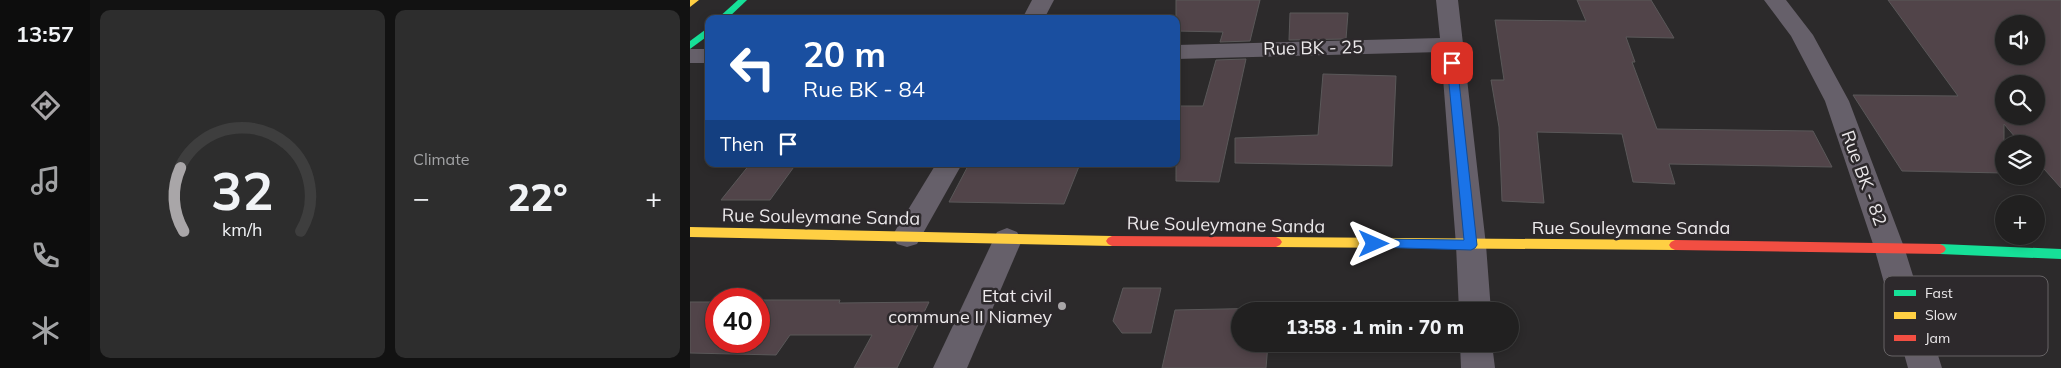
<!DOCTYPE html>
<html lang="en">
<head>
<meta charset="utf-8">
<style>
	:root { --surface:#212020; --page:#2d2d2d; --text:#f1f3f6; --muted:#a2a3a5; --line:#3e3e3e; --accent:#a9a6a8 }
	body { margin:0; font-family:Mulish,sans-serif; background:var(--page); color:var(--text); height:100vh; display:flex; flex-direction:column; font-size:19px; white-space:nowrap }
	* { box-sizing:border-box; margin:0 }
	p { font-size:16px; color:var(--muted) }
	.icon { flex:none; width:28px; height:28px; fill:none; stroke:currentColor; stroke-width:2; stroke-linecap:round; stroke-linejoin:round }
	.map { position:relative; flex:1; overflow:hidden }
	.drawer { display:flex; flex-direction:column; gap:10px; padding:10px; background:#121212; width:600px }
	.drawer>* { flex:none }
	.guide { position:absolute; left:15px; top:15px; width:475px; height:152px; border-radius:10px; box-shadow:0 2px 8px #0003,0 0 0 1px var(--line); background:#1a4fa0; color:#fff; overflow:hidden }
	.controls { position:absolute; left:1305px; top:15px; display:grid; gap:10px }
	.controls a { display:grid; place-items:center; width:50px; height:50px; border-radius:50%; background:var(--surface); box-shadow:0 2px 8px #0003,0 0 0 1px var(--line); font-size:25px }
	.speed { position:absolute; left:15px; top:288px; display:flex; gap:10px; font-size:25px; font-weight:700; text-align:center }
	.speed>* { display:grid; place-content:center; width:65px; height:65px; border-radius:50%; background:var(--surface); box-shadow:0 2px 8px #0003,0 0 0 1px var(--line); line-height:1 }
	.speed .limit { border:8px solid #d22; background:#fff; color:#111 }
	.pin { position:absolute; display:grid; place-items:center; width:42px; height:42px; color:#fff; margin:-21px; border-radius:10px; box-shadow:0 2px 8px #0006 }
	.me { position:absolute; width:55px; margin:-28px; rotate:90deg; stroke-linejoin:round; filter:drop-shadow(0 0 4px #0008) }
	.turn { display:flex; align-items:center; gap:18px; height:105px; padding:0 15px; font-size:22px }
	.turn .icon { width:65px; height:65px; stroke-width:2.5 }
	.turn b { display:block; font-size:35px; line-height:42px }
	.then { display:flex; align-items:center; height:48px; padding:0 15px; background:#0003; gap:10px; font-size:19px }
	.big { font-size:38px; font-weight:800; line-height:1.1 }
	.drawer .tile { flex:1; display:flex; flex-direction:column; justify-content:center; gap:8px; min-width:0; padding:0 18px; border-radius:10px; background:var(--page) }
	.drawer .dial { align-items:center; gap:0 }
	.dial svg { height:130px; overflow:visible; fill:none; stroke:var(--line); stroke-width:7; stroke-linecap:round; text-anchor:middle }
	.dial text { fill:var(--text); stroke:none }
	.heat { display:flex; justify-content:space-between; align-items:center; font-size:28px; direction:ltr }
	.drawer .tiles { flex:1; display:grid; gap:10px; grid-template-columns:repeat(2,1fr) }
	.trip { position:absolute; left:541px; top:302px; width:288px; height:50px; border-radius:25px; background:var(--surface); box-shadow:0 2px 8px #0003,0 0 0 1px var(--line); font-weight:800; line-height:50px; text-align:center }
	main { display:flex; flex:1; min-height:0 }
	.tab-bar { display:flex; flex-direction:column; width:90px; justify-content:space-around; align-items:center; background:#0d0d0d; color:var(--muted) }
	.tab-bar .icon { width:35px; height:35px }
	.tab-bar .on { color:var(--accent) }
	.tab-bar b { font-size:22px; color:var(--text) }
	.map>svg:first-child { display:block }
	.building { fill:#514449; stroke:#5a5859; fill-rule:evenodd }
	.lines { fill:none; stroke-linecap:round; stroke-linejoin:round }
	.street { fill:#66606a; fill-rule:evenodd }
	.fast { fill:#16e098; fill-rule:evenodd }
	.slow { fill:#ffcf43; fill-rule:evenodd }
	.jam { fill:#f24e42; fill-rule:evenodd }
	.route { fill:#1a73e8; stroke:#114b97 }
	.poi-dot { fill:#a9a6a8; stroke:#2d292c; stroke-width:2 }
	.labels { text-anchor:middle; stroke-width:5; stroke-linejoin:round; paint-order:stroke }
	.street-label { font-size:18px; fill:#ece9eb; stroke:#2d292c }
	.poi-label { font-size:18px; fill:#ece9eb; stroke:#2d292c; text-anchor:end }
	.key { fill:#2d292c; stroke:#666365; stroke-width:1 }
	.key-label { font-size:14px; fill:#ece9eb }
</style>
</head>
<body>
<main>
<nav class="tab-bar">
<b>13:57</b>
<svg class="icon on" aria-label="directions" viewBox="0 0 24 24"><path d="M12 3l9 9-9 9-9-9zM9 14v-3h6M13 9l2 2-2 2"/></svg>
<svg class="icon" aria-label="music" viewBox="0 0 24 24"><path d="M9 18V5l10-2v13"/><circle cx="6" cy="18" r="3"/><circle cx="16" cy="16" r="3"/></svg>
<svg class="icon" aria-label="phone" viewBox="0 0 24 24"><path d="M5 4h4l2 5-3 2q2 4 5 5l2-3 5 2v4C11 20 4 13 5 4z"/></svg>
<svg class="icon" aria-label="climate" viewBox="0 0 24 24"><path d="M12 3v18M4 7l16 10M4 17L20 7"/></svg>
</nav>
<section class="drawer">
<div class="tiles">
<div class="tile dial"><svg viewBox="0 0 100 80">
<path d="M14 69A42 42 0 1 1 86 69"/>
<path d="M14 69A42 42 0 0 1 12 30" stroke="#a9a6a8"/>
<text x="50" y="56" font-size="32" font-weight="700">32</text>
<text x="50" y="72" font-size="11">km/h</text>
</svg></div>
<div class="tile"><p>Climate</p>
<div class="heat"><a>−</a><b class="big">22°</b><a>+</a></div>
</div>
</div>
</section>
<div class="map">
<svg width="1371" height="368" viewBox="0 0 1371 368">
	<rect width="100%" height="100%" fill="#2c2a2b"/>
	<!-- building -->
	<g class="building">
		<path d="M486,0h84l-10,41 -30,1 3,-10 -47,-1z"/>
		<path d="M887,0h74l23,38 -48,-1 9,25h-3l25,67 156,2 19,36 -163,-3 6,20 -42,-2 -11,-48 -85,-2 7,71 -42,-2 -3,-74 -8,-47h13l-9,-60 91,1z"/>
		<path d="M1198,0h173v188l-25,-28v-16h-15l-17,-20v49l-102,-2 -49,-76 105,1zM1314,24h32v32h-32zM1314,84h32v32h-32z"/>
		<path d="M600,13h58l-2,26 -57,1z"/>
		<path d="M556,59l-27,123 -43,-1v-75h27l13,-46z"/>
		<path d="M633,74l73,2 -4,90 -157,-3v-25l83,-3z"/>
		<path d="M60,164h46l-26,36h-49z"/>
		<path d="M279,164h111l-16,40 -115,-2z"/>
		<path d="M433,288h38l-10,45h-29l-9,-12z"/>
		<path d="M69,300h81l-1,3 90,-1 -32,66h-43l18,-33h-82l-14,20 -86,-2v-51h26v39h43z"/>
		<path d="M660,307l54,1v3h-54z"/>
		<path d="M581,308v3h-31v33h28l-2,24h-104l13,-58z"/>
	</g>
	<g class="lines">
		<!-- street -->
		<g class="street">
			<path d="M342,0h22l-10,19h-22z"/>
			<path d="M746,0h22l28,245 5,66h-32l-3,-66 -15,-193 -265,7v-14l264,-7z"/>
			<path d="M1074,0h22l27,35 36,66 55,146 38,121h-34l-34,-121 -49,-146 -34,-65z"/>
			<rect x="0" y="49" width="19" height="14"/>
			<path d="M246,164h26l-45,80 -10,3 -10,-3 -5,-8z"/>
			<path d="M317,228l10,4 5,8 -55,128h-34l64,-136z"/>
			<path d="M770,344h32l3,24h-34z"/>
		</g>
		<!-- fast -->
		<g class="fast">
			<path d="M48,0h9l-20,19h-10z"/>
			<path d="M19,27v8l-19,14v-8z"/>
			<path d="M1250,244l121,5v10l-121,-5 -4,-2 -2,-3 2,-3z"/>
		</g>
		<!-- slow -->
		<g class="slow">
			<path d="M0,0h9l-9,7z"/>
			<path d="M0,227l422,9 4,2 2,3 -2,3 -4,2 -422,-9z"/>
			<path d="M586,237l399,3 4,2 2,3 -2,3 -4,2 -399,-3 -4,-2 -2,-3 2,-3z"/>
		</g>
		<!-- jam -->
		<g class="jam">
			<path d="M422,236l164,1 4,2 2,3 -2,3 -4,2 -164,-1 -4,-2 -2,-3 2,-3z"/>
			<path d="M985,240l265,4 4,2 2,3 -2,3 -4,2 -265,-4 -4,-2 -2,-3 2,-3z"/>
		</g>
	</g>
	<!-- route -->
	<path class="route" d="M762,60l5,3 20,182 -2,3 -4,2 -101,-3 -2,-3 2,-3 4,-2 90,1 -17,-177z"/>
	<!-- markers -->
	<circle class="poi-dot" cx="372" cy="306" r="5"/>
	<g class="labels">
		<!-- street labels -->
		<g class="street-label">
			<text transform="translate(623 48) rotate(-1)" y="6">Rue BK - 25</text>
			<text transform="translate(1174 178) rotate(70)" y="6">Rue BK - 82</text>
			<text transform="translate(131 217) rotate(1)" y="6">Rue Souleymane Sanda</text>
			<text transform="translate(536 225) rotate(1)" y="6">Rue Souleymane Sanda</text>
			<text x="941" y="234">Rue Souleymane Sanda</text>
		</g>
		<!-- poi labels -->
		<g class="poi-label">
			<text x="362" y="302">Etat civil<tspan x="362" dy="21">commune II Niamey</tspan></text>
		</g>
	</g>
	<!-- legend -->
	<rect x="1194" y="276" width="164" height="80" rx="8" class="key"/>
	<rect x="1204" y="290" width="22" height="6" fill="#16e098"/>
	<rect x="1204" y="312" width="22" height="7" fill="#ffcf43"/>
	<rect x="1204" y="335" width="22" height="6" fill="#f24e42"/>
	<g class="key-label">
		<text x="1235" y="298">Fast</text>
		<text x="1235" y="320">Slow</text>
		<text x="1235" y="343">Jam</text>
	</g>
</svg>
<div class="controls">
<a><svg class="icon" aria-label="sound" viewBox="0 0 24 24"><path d="M4 9h4l5-4v14l-5-4H4zM17 9q2 3 0 6"/></svg></a>
<a><svg class="icon" aria-label="search" viewBox="0 0 24 24"><circle cx="10" cy="10" r="6"/><path d="M15 15l6 6"/></svg></a>
<a><svg class="icon" aria-label="layers" viewBox="0 0 24 24"><path d="M12 4l9 5-9 5-9-5zM3 14l9 5 9-5"/></svg></a>
<a>+</a>
</div>
<div class="speed"><div class="limit">40</div></div>
<div class="pin" style="left:762px;top:63px;background:#d93025"><svg class="icon" aria-label="arrive" viewBox="0 0 24 24"><path d="M6 21V4h12l-3 4 3 4H6"/></svg></div>
<svg class="me" style="left:684px;top:244px" viewBox="-20 -20 40 40"><path d="M0-17L14 15 0 8-14 15z" fill="#1a73e8" stroke="#fff" stroke-width="4"/></svg>
<div class="trip">13:58 · 1 min · 70 m</div>
<div class="guide">
<div class="turn"><svg class="icon" aria-label="left" viewBox="0 0 24 24"><path d="M17 20v-9H6M10 6l-5 5 5 5"/></svg><div><b>20 m</b>Rue BK - 84</div></div>
<div class="then">Then<svg class="icon" aria-label="arrive" viewBox="0 0 24 24"><path d="M6 21V4h12l-3 4 3 4H6"/></svg></div>
</div>
</div>
</main>
</body>
</html>
